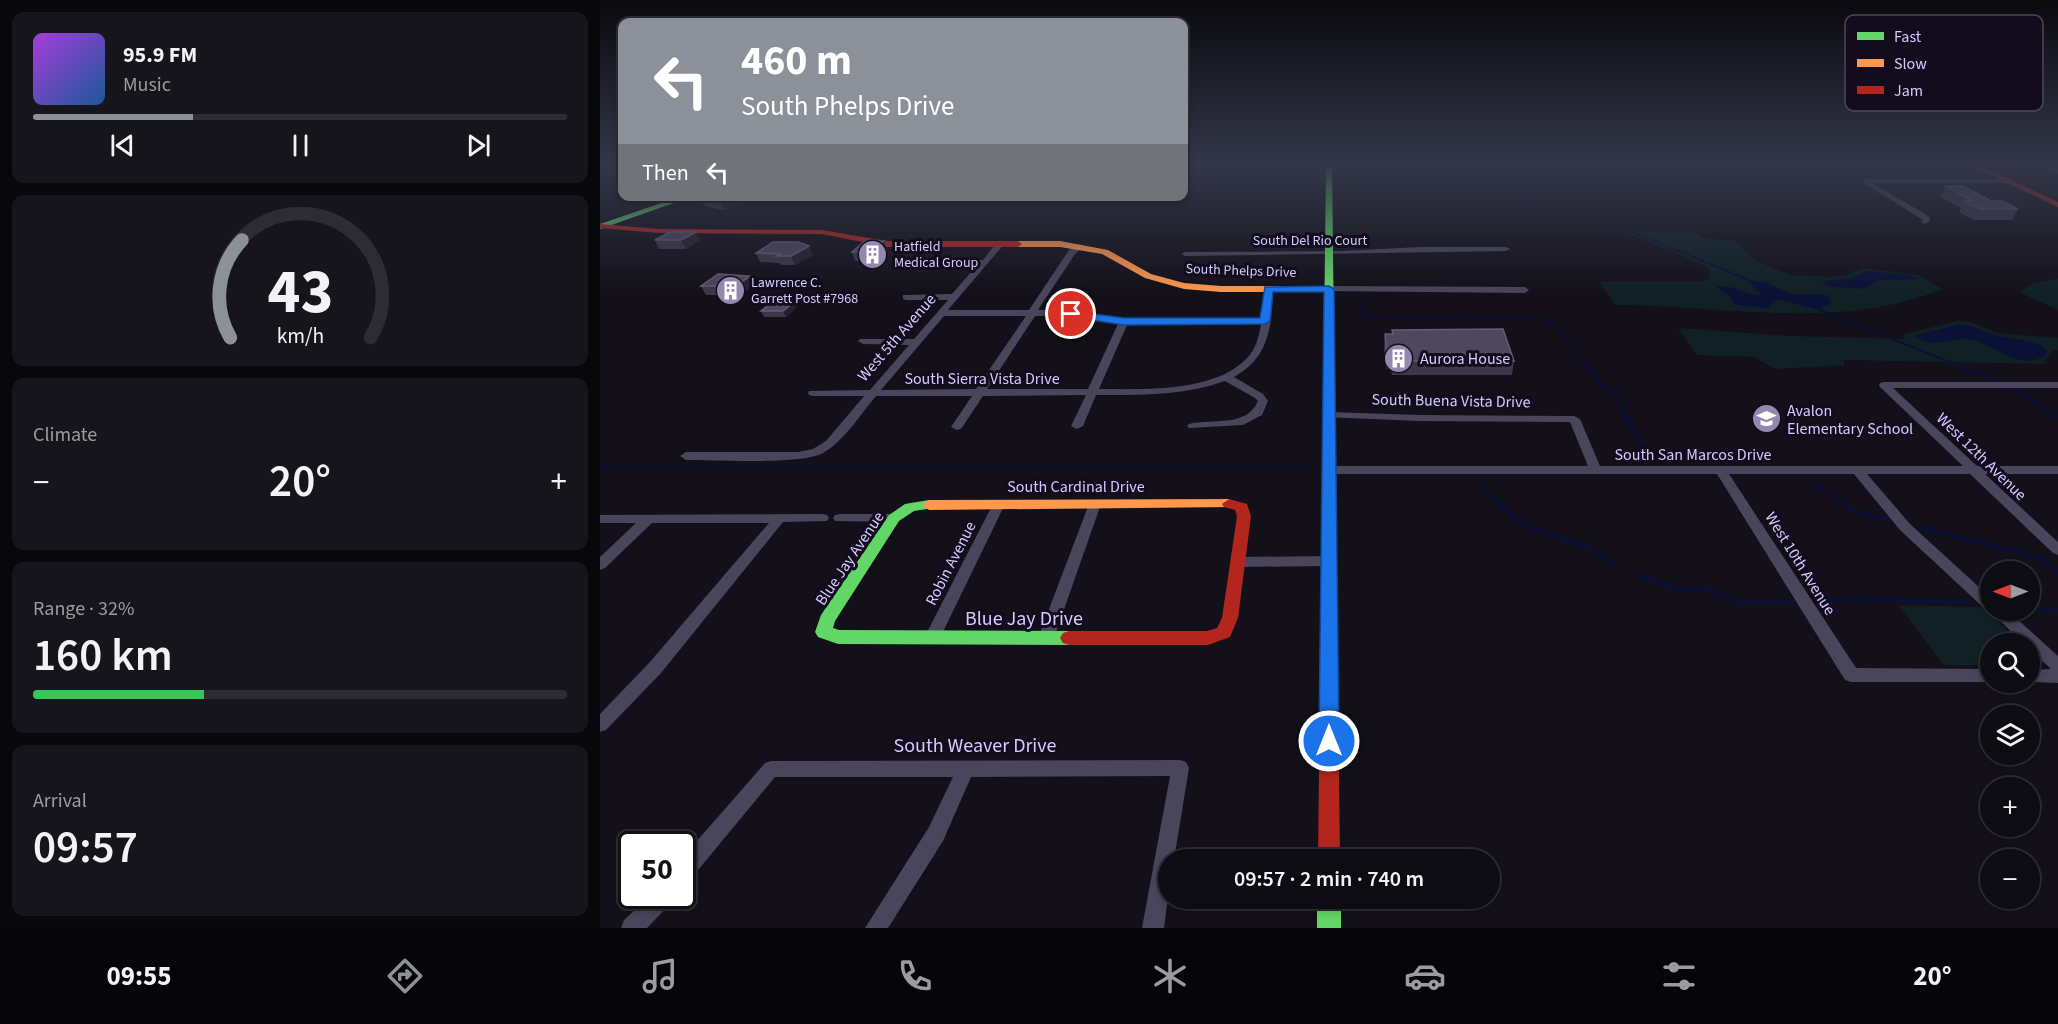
<!DOCTYPE html>
<html lang="en">
<head>
<meta charset="utf-8">
<style>
	:root { --surface:#0e0c13; --page:#17151c; --text:#f1f3f6; --muted:#9b9ba0; --line:#2e2c33; --accent:#8c9099 }
	body { margin:0; font-family:"Source Sans 3",sans-serif; background:var(--page); color:var(--text); height:100vh; display:flex; flex-direction:column; font-size:22px; white-space:nowrap }
	* { box-sizing:border-box; margin:0 }
	p { font-size:20px; color:var(--muted) }
	.icon { flex:none; width:33px; height:33px; fill:none; stroke:currentColor; stroke-width:2; stroke-linecap:round; stroke-linejoin:round }
	.map { position:relative; flex:1; overflow:hidden }
	.drawer { display:flex; flex-direction:column; gap:12px; padding:12px; background:#08070a; width:600px }
	.drawer>* { flex:none }
	.banner { position:absolute; left:18px; top:18px; width:570px; height:183px; border-radius:12px; box-shadow:0 3px 9px #0003,0 0 0 2px var(--line); background:#8c9099; color:#fff; overflow:hidden }
	.needle { width:39px; rotate:270deg }
	.controls { position:absolute; left:1380px; top:561px; display:grid; gap:12px }
	.controls a { display:grid; place-items:center; width:60px; height:60px; border-radius:50%; background:var(--surface); box-shadow:0 3px 9px #0003,0 0 0 2px var(--line); font-size:30px }
	.speed { position:absolute; left:18px; top:831px; display:flex; gap:12px; font-size:30px; font-weight:700; text-align:center }
	.speed>* { display:grid; place-content:center; width:78px; height:78px; border-radius:50%; background:var(--surface); box-shadow:0 3px 9px #0003,0 0 0 2px var(--line); line-height:1 }
	.speed .limit { border:3px solid #111; border-radius:9px; background:#fff; color:#111 }
	.pin { position:absolute; display:grid; place-items:center; width:51px; height:51px; color:#fff; margin:-26px; border:3px solid #fff; border-radius:50%; box-shadow:0 2px 6px #0007 }
	.me { position:absolute; width:66px; margin:-33px; rotate:0deg; stroke-linejoin:round; filter:drop-shadow(0 0 4px #0008) }
	.turn { display:flex; align-items:center; gap:21px; height:126px; padding:0 24px; font-size:27px }
	.turn .icon { width:78px; height:78px; stroke-width:2.5 }
	.turn b { display:block; font-size:42px; line-height:51px }
	.then { display:flex; align-items:center; height:57px; padding:0 24px; background:#0003; gap:12px; font-size:22px }
	.big { font-size:45px; font-weight:600; line-height:1.1 }
	.drawer .widget { flex:1; display:flex; flex-direction:column; justify-content:center; gap:9px; min-width:0; padding:0 21px; border-radius:12px; background:var(--page) }
	.drawer .dial { align-items:center; gap:0 }
	.dial svg { height:156px; overflow:visible; fill:none; stroke:var(--line); stroke-width:7; stroke-linecap:round; text-anchor:middle }
	.dial text { fill:var(--text); stroke:none }
	.song { display:flex; align-items:center; gap:18px }
	.cover { width:72px; height:72px; border-radius:9px; background:linear-gradient(135deg,hsl(280 70% 55%),hsl(210 70% 35%)) }
	.played { height:6px; border-radius:3px; background:linear-gradient(90deg,var(--accent) 30%,var(--line) 30%) }
	.keys { display:flex; justify-content:space-around; direction:ltr }
	.heat { display:flex; justify-content:space-between; align-items:center; font-size:33px; direction:ltr }
	.charge { height:9px; border-radius:4px; background:linear-gradient(90deg,#34c759 32%,var(--line) 0) }
	.trip { position:absolute; left:558px; top:849px; width:342px; height:60px; border-radius:30px; background:var(--surface); box-shadow:0 3px 9px #0003,0 0 0 2px var(--line); font-weight:600; line-height:60px; text-align:center }
	.tab-bar { display:flex; height:96px; justify-content:space-around; align-items:center; background:#060508; color:var(--muted) }
	.tab-bar .icon { width:42px; height:42px }
	.tab-bar .selected { color:var(--accent) }
	.tab-bar b { font-size:27px; color:var(--text) }
	main { display:flex; flex:1; min-height:0 }
	.map>svg:first-child { display:block }
	.green { fill:#102025 }
	.water { fill:#0a1135 }
	.lines { fill:none; stroke-linecap:round; stroke-linejoin:round }
	.stream-far3 { stroke:#0a1135; stroke-width:1.5 }
	.stream-far2 { stroke:#0a1135; stroke-width:2 }
	.stream-far1 { stroke:#0a1135; stroke-width:3 }
	.stream { stroke:#0a1135; stroke-width:4 }
	.street { fill:#49455a; fill-rule:evenodd }
	.fast { fill:#63d668; fill-rule:evenodd }
	.slow { fill:#ff974d; fill-rule:evenodd }
	.jam { fill:#b3261e; fill-rule:evenodd }
	.wall { fill:#3e374a }
	.shaded-wall { fill:#26212e }
	.building { fill:#4e475d; stroke:#645b76; stroke-width:1.5 }
	.route { fill:#1a73e8; stroke:#114b97; stroke-width:1.5 }
	.labels { text-anchor:middle; stroke-width:6; stroke-linejoin:round; paint-order:stroke }
	.far-street-label { font-size:14px; fill:#d9c9fe; stroke:#120c1d }
	.far-poi-label { font-size:14px; fill:#d9c9fe; stroke:#120c1d; text-anchor:start }
	.street-label { font-size:16px; fill:#d9c9fe; stroke:#120c1d }
	.poi-label { font-size:16px; fill:#d9c9fe; stroke:#120c1d; text-anchor:start }
	.near-street-label { font-size:20px; fill:#d9c9fe; stroke:#120c1d }
	.key { fill:#120c1d; stroke:#4e4560; stroke-width:1.5 }
	.key-label { font-size:16px; fill:#d9c9fe }
</style>
</head>
<body>
<main>
<section class="drawer">
<div class="widget">
<div class="song"><i class="cover"></i><div><b>95.9 FM</b><p>Music</p></div></div>
<div class="played"></div>
<div class="keys"><svg class="icon" aria-label="previous" viewBox="0 0 24 24"><path d="M18 5L8 12l10 7zM5 5v14"/></svg><svg class="icon" aria-label="pause" viewBox="0 0 24 24"><path d="M8 5v14M16 5v14"/></svg><svg class="icon" aria-label="next" viewBox="0 0 24 24"><path d="M6 5l10 7-10 7zM19 5v14"/></svg></div>
</div>
<div class="widget dial"><svg viewBox="0 0 100 80">
<path d="M14 69A42 42 0 1 1 86 69"/>
<path d="M14 69A42 42 0 0 1 20 19" stroke="#8c9099"/>
<text x="50" y="56" font-size="32" font-weight="700">43</text>
<text x="50" y="72" font-size="11">km/h</text>
</svg></div>
<div class="widget"><p>Climate</p>
<div class="heat"><a>−</a><b class="big">20°</b><a>+</a></div>
</div>
<div class="widget"><p>Range · 32%</p><b class="big">160 km</b><div class="charge"></div></div>
<div class="widget"><p>Arrival</p><b class="big">09:57</b></div>
</section>
<div class="map">
<svg width="1458" height="928" viewBox="0 0 1458 928">
	<rect width="100%" height="100%" fill="#131019"/>
	<!-- green -->
	<g class="green">
		<path d="M1089,231l18,8 29,2 20,20 34,14 42,2 14,-2 17,-7 58,8 21,13c-102,43 -220,16 -327,16l-16,-23h101l10,-4 -1,-8 -8,-6 -76,-32z"/>
		<path d="M1458,278v32l-39,-18 12,-8z"/>
		<path d="M1358,321h10l29,12 61,5v12h-4l-10,11 4,3 -204,-4v5l-69,4 -21,-12 -57,-2 -19,-27 114,8 111,3 1,-5z"/>
		<path d="M1298,605l84,2 40,36 -32,1v21h-46z"/>
	</g>
	<!-- water -->
	<g class="water">
		<path d="M1268,271l41,4 9,4 -39,1 -14,8 -8,1 -30,-3 -5,-5 27,-2z"/>
		<path d="M1158,281l7,1 26,12 35,1 4,3 1,5 -12,7 -38,-10 -6,1 -7,7 -26,-2 -9,-3 -2,-6 -15,-10c14,-5 29,9 45,8l-10,-11v-2z"/>
		<path d="M1359,324c14,1 24,8 37,11 17,5 35,3 50,14l1,6c-31,18 -54,-14 -82,-16 -18,-1 -33,11 -50,-3z"/>
	</g>
	<g class="lines">
		<!-- stream-far3 -->
		<path class="stream-far3" d="M858,164l42,24 97,29 83,35"/>
		<!-- stream-far2 -->
		<g class="stream-far2">
			<path d="M1077,250l76,32"/>
			<path d="M761,298l1,15 8,4 168,1 16,4 31,41"/>
			<path d="M1218,309l134,54"/>
		</g>
		<!-- stream-far1 -->
		<g class="stream-far1">
			<path d="M984,362l20,26 9,1c8,16 19,45 31,57 19,18 86,10 113,10l12,4"/>
			<path d="M1348,362l52,21"/>
			<path d="M1406,386l22,11 30,22"/>
			<path d="M0,467h708"/>
			<path d="M1213,483l35,24"/>
			<path d="M879,486l22,21"/>
		</g>
		<!-- stream -->
		<g class="stream">
			<path d="M900,505l24,20 62,21 28,17"/>
			<path d="M1245,505l7,5 33,9"/>
			<path d="M1321,527l119,31 18,15"/>
			<path d="M1040,576l35,12 37,2 22,12h55"/>
			<path d="M1220,600l151,1"/>
			<path d="M1430,609h28"/>
		</g>
		<!-- street -->
		<g class="street">
			<path d="M1438,164h8l12,6v4z"/>
			<path d="M1265,179h142l3,2 -3,2h-135l58,34 -1,5 -4,2 -4,-2 2,-2 -59,-37 -2,-2z"/>
			<path d="M398,241l7,2 -57,67h81l40,-60 11,-6 4,2 -9,8 -37,56h19l67,9 138,-1 3,-29 7,-2c2,7 0,16 0,24 -3,30 -11,51 -38,66l29,17 5,7 -6,14 -19,10 -54,3 -2,-2 2,-2c24,-6 57,4 69,-23l-3,-3 -30,-17c-42,15 -85,14 -129,14l-13,31 -6,3 -6,-3 15,-31 -103,1 -22,33 -4,1 -6,-3 21,-31h-96c-16,19 -32,45 -53,57 -21,12 -109,7 -137,7l-6,-4 6,-4h112l15,-3 13,-8 38,-45h-51l-4,-1 -1,-2 1,-2 61,-1 39,-45 -46,-1 -5,-3 2,-2h54l34,-39h-42l-3,-1v-4l49,-1 26,-30h-38l-4,-2 1,-2h46zM344,316h82l-50,73 -95,1zM435,316h22l61,8 -30,65h-101zM661,324c-2,12 -5,25 -14,34 -33,35 -104,31 -148,31l28,-64z"/>
			<path d="M819,247h87l4,2 -4,2 -321,5 -4,-2 4,-2 158,-1z"/>
			<path d="M729,286l196,1 4,3 -4,3 -199,-2 -1,-2z"/>
			<path d="M1284,382h174v6h-165l84,78h81v8h-73l73,68v13l-5,-2 -83,-79h-103l43,50 80,73v13h17l51,46v27l-28,-1v-12l21,-1 -21,-20v-5h-7l-33,-34 -5,-1 -85,-79 -46,-56h-125l127,194 134,1v13h-139l-6,-2 -128,-206h-389l-6,-4 6,-4h260l-18,-44 -151,-1 -95,-4 -2,-2 2,-2 4,-1 91,3 155,1 6,3 20,47h363l-83,-79 -1,-2 1,-2z"/>
			<path d="M399,500l6,4 -65,134 -3,4 -5,2 -5,-2 -3,-4 69,-134z"/>
			<path d="M495,500l6,4 -47,134 -3,4 -5,2 -5,-2 -3,-4 51,-134z"/>
			<path d="M222,514l5,1 2,3 -2,3 -44,1 -122,151 -55,57 -6,2v-18l49,-51 120,-140h-117l-47,45 -5,2v-13l36,-34h-36v-8z"/>
			<path d="M240,514h54l7,4 -7,4 -59,-1 -2,-3 2,-3z"/>
			<path d="M728,556l5,2 2,3 -2,3 -5,2 -90,1 -5,-2 -2,-3 2,-3 5,-2z"/>
			<path d="M580,760l6,2 3,6 -15,92h-6v37l-4,31h-22l28,-152 -199,1 -28,64 -55,87h-23l64,-101 24,-50h-178l-86,104 -7,3v-26l83,-95 6,-2z"/>
			<path d="M50,896h24l-3,7 -24,25h-26l3,-8z"/>
		</g>
		<!-- fast -->
		<g class="fast">
			<path d="M726,164h6l4,346 -7,5 -7,-5z"/>
			<path d="M82,196h12l-94,33v-5z"/>
			<path d="M329,500l7,5 -2,3 -20,3 -15,10 -64,100 -2,7 6,2 230,1 6,2 3,5 -3,5 -6,2 -231,-1 -20,-7 -3,-5 6,-17 68,-100 16,-11z"/>
			<rect x="717" y="898" width="24" height="30"/>
		</g>
		<!-- slow -->
		<g class="slow">
			<path d="M460,241l48,9 43,24 33,9 37,3h108l5,3 -5,3h-108l-37,-3 -39,-11 -43,-24 -42,-7h-42l-4,-3 4,-3z"/>
			<path d="M629,499l7,5 -2,3 -305,3 -7,-5 7,-5z"/>
		</g>
		<!-- jam -->
		<g class="jam">
			<path d="M1368,164h9l81,38v5z"/>
			<path d="M0,224l59,5 163,1 65,11h131l4,3 -4,3h-131l-65,-13 -163,-1 -59,-5z"/>
			<path d="M629,499l18,5 4,12 -13,102 -8,19 -22,8h-139l-6,-2 -3,-5 3,-5 6,-2h138l10,-3 5,-10 15,-102 -2,-6 -11,-3 -2,-3z"/>
			<path d="M729,505l7,5 4,350h-22l4,-350z"/>
		</g>
	</g>
	<!-- wall -->
	<g class="wall">
		<path d="M1345,186l73,23 -6,11h-38l-15,-8 2,-4 -21,-11z"/>
		<path d="M106,196h53l1,2 -36,12 -20,-4 -4,-8z"/>
		<path d="M55,240h45l-14,9h-27z"/>
		<path d="M287,250l-13,11h-19l-3,-9z"/>
		<path d="M156,253l57,2 -18,10h-14l-2,-2 -19,-1z"/>
		<path d="M154,285l-14,10h-34l-5,-9z"/>
		<path d="M194,302l2,6 -10,9h-22l-3,-6z"/>
		<path d="M792,330l122,31 -2,14h-120l-1,-6h-5l-2,-21 1,-14h7z"/>
	</g>
	<!-- shaded-wall -->
	<g class="shaded-wall">
		<path d="M137,196h22l1,2 -36,12 -4,-8z"/>
		<path d="M96,232l4,8 -14,9 -5,-9z"/>
		<path d="M284,241l3,9 -13,11 -3,-9z"/>
		<path d="M209,246l4,9 -18,10 -4,-9z"/>
		<path d="M150,276l4,9 -14,10 -4,-9z"/>
		<path d="M194,302l2,6 -10,9 -3,-6z"/>
	</g>
	<!-- building -->
	<g class="building">
		<path d="M1345,186h18l28,15h11l16,8h-38l-16,-8h9z"/>
		<path d="M106,196h31l-17,6 -20,-4z"/>
		<path d="M70,232h26l-15,8h-26z"/>
		<path d="M265,241h19l-13,11h-19z"/>
		<path d="M173,242h25l11,4 -18,10h-14l3,-2 -24,-1z"/>
		<path d="M118,274l32,2 -14,10h-35z"/>
		<path d="M172,302h22l-11,9h-22z"/>
		<path d="M903,329l11,32h-122v-6h-5l-2,-21h8l-1,-4z"/>
	</g>
	<!-- sky -->
	<linearGradient id="sky" x2="0" y2="1"><stop stop-color="#0a090e"/><stop offset="0.56" stop-color="#333749"/><stop offset="1" stop-color="#333749" stop-opacity="0"/></linearGradient>
	<rect width="1458" height="294" fill="url(#sky)"/>
	<!-- route -->
	<path class="route" d="M729,286l5,3 5,452 -3,6 -7,2 -7,-2 -3,-6 5,-449h-51l-3,29 -5,3 -141,1 -53,-8 -6,-3 6,-3 53,7h136l5,-31z"/>
	<!-- icons -->
	<defs>
		<symbol id="building-disc" viewBox="-11 -11 22 22"><circle r="9.5" fill="#9488ae" stroke="#120c1d"/><path d="M-4-6H4V6H1V3H-1V6H-4ZM-2.5-4.3h1.7v1.8h-1.7ZM.8-4.3h1.7v1.8H.8ZM-2.5-1h1.7V.8h-1.7ZM.8-1h1.7V.8H.8Z" fill="#fff"/></symbol>
		<symbol id="school-disc" viewBox="-11 -11 22 22"><circle r="9.5" fill="#9488ae" stroke="#120c1d"/><path d="M0-5L7-2L0 1L-7-2ZM-4 1L0 2.5L4 1V4Q0 6-4 4Z" fill="#fff"/></symbol>
	</defs>
	<g fill-rule="evenodd">
		<use href="#building-disc" x="256" y="238" width="33" height="33"/>
		<use href="#building-disc" x="114" y="274" width="33" height="33"/>
		<use href="#building-disc" x="782" y="342" width="33" height="33"/>
		<use href="#school-disc" x="1150" y="402" width="33" height="33"/>
	</g>
	<g class="labels">
		<!-- far-street labels -->
		<g class="far-street-label">
			<text x="710" y="245">South Del Rio Court</text>
			<text transform="translate(641 270) rotate(2)" y="5">South Phelps Drive</text>
		</g>
		<!-- far-poi labels -->
		<g class="far-poi-label">
			<text x="294" y="251">Hatfield<tspan x="294" dy="16">Medical Group</tspan></text>
			<text x="151" y="287">Lawrence C.<tspan x="151" dy="16">Garrett Post #7968</tspan></text>
		</g>
		<!-- street labels -->
		<g class="street-label">
			<text transform="translate(296 337) rotate(-49)" y="6">West 5th Avenue</text>
			<text x="382" y="384">South Sierra Vista Drive</text>
			<text transform="translate(851 400) rotate(1)" y="6">South Buena Vista Drive</text>
			<text x="1093" y="460">South San Marcos Drive</text>
			<text transform="translate(1382 456) rotate(44)" y="6">West 12th Avenue</text>
			<text x="476" y="492">South Cardinal Drive</text>
			<text transform="translate(249 558) rotate(-56)" y="6">Blue Jay Avenue</text>
			<text transform="translate(350 563) rotate(-63)" y="6">Robin Avenue</text>
			<text transform="translate(1201 563) rotate(58)" y="6">West 10th Avenue</text>
		</g>
		<!-- poi labels -->
		<g class="poi-label">
			<text x="820" y="364">Aurora House</text>
			<text x="1187" y="416">Avalon<tspan x="1187" dy="18">Elementary School</tspan></text>
		</g>
		<!-- near-street labels -->
		<g class="near-street-label">
			<text x="424" y="625">Blue Jay Drive</text>
			<text x="375" y="752">South Weaver Drive</text>
		</g>
	</g>
	<!-- legend -->
	<rect x="1245" y="15" width="198" height="96" rx="9" class="key"/>
	<rect x="1257" y="32" width="27" height="8" fill="#63d668"/>
	<rect x="1257" y="59" width="27" height="8" fill="#ff974d"/>
	<rect x="1257" y="86" width="27" height="8" fill="#b3261e"/>
	<g class="key-label">
		<text x="1294" y="42">Fast</text>
		<text x="1294" y="69">Slow</text>
		<text x="1294" y="96">Jam</text>
	</g>
</svg>
<div class="controls">
<a><svg class="needle" viewBox="-14 -14 28 28"><path d="M0-13l5 13h-10z" fill="#e53935"/><path d="M0 13l5-13h-10z" fill="#9b9ba0"/></svg></a>
<a><svg class="icon" aria-label="search" viewBox="0 0 24 24"><circle cx="10" cy="10" r="6"/><path d="M15 15l6 6"/></svg></a>
<a><svg class="icon" aria-label="layers" viewBox="0 0 24 24"><path d="M12 4l9 5-9 5-9-5zM3 14l9 5 9-5"/></svg></a>
<a>+</a>
<a>−</a>
</div>
<div class="speed"><div class="limit">50</div></div>
<div class="pin" style="left:471px;top:314px;background:#d93025"><svg class="icon" aria-label="arrive" viewBox="0 0 24 24"><path d="M6 21V4h12l-3 4 3 4H6"/></svg></div>
<svg class="me" style="left:729px;top:741px" viewBox="-20 -20 40 40"><circle r="17" fill="#1a73e8" stroke="#fff" stroke-width="3"/><path d="M0-11L8 9 0 5-8 9z" fill="#fff"/></svg>
<div class="trip">09:57 · 2 min · 740 m</div>
<div class="banner">
<div class="turn"><svg class="icon" aria-label="left" viewBox="0 0 24 24"><path d="M17 20v-9H6M10 6l-5 5 5 5"/></svg><div><b>460 m</b>South Phelps Drive</div></div>
<div class="then">Then<svg class="icon" aria-label="left" viewBox="0 0 24 24"><path d="M17 20v-9H6M10 6l-5 5 5 5"/></svg></div>
</div>
</div>
</main>
<nav class="tab-bar">
<b>09:55</b>
<svg class="icon selected" aria-label="directions" viewBox="0 0 24 24"><path d="M12 3l9 9-9 9-9-9zM9 14v-3h6M13 9l2 2-2 2"/></svg>
<svg class="icon" aria-label="music" viewBox="0 0 24 24"><path d="M9 18V5l10-2v13"/><circle cx="6" cy="18" r="3"/><circle cx="16" cy="16" r="3"/></svg>
<svg class="icon" aria-label="phone" viewBox="0 0 24 24"><path d="M5 4h4l2 5-3 2q2 4 5 5l2-3 5 2v4C11 20 4 13 5 4z"/></svg>
<svg class="icon" aria-label="climate" viewBox="0 0 24 24"><path d="M12 3v18M4 7l16 10M4 17L20 7"/></svg>
<svg class="icon" aria-label="car" viewBox="0 0 24 24"><path d="M5 17H2v-5l4-1 3-4h7l3 4 3 1v5h-3M9 17h6M6 11h13"/><circle cx="7" cy="17" r="2"/><circle cx="17" cy="17" r="2"/></svg>
<svg class="icon" aria-label="filters" viewBox="0 0 24 24"><path d="M4 7h16M4 17h16"/><circle cx="9" cy="7" r="2"/><circle cx="15" cy="17" r="2"/></svg>
<b>20°</b>
</nav>
</body>
</html>
